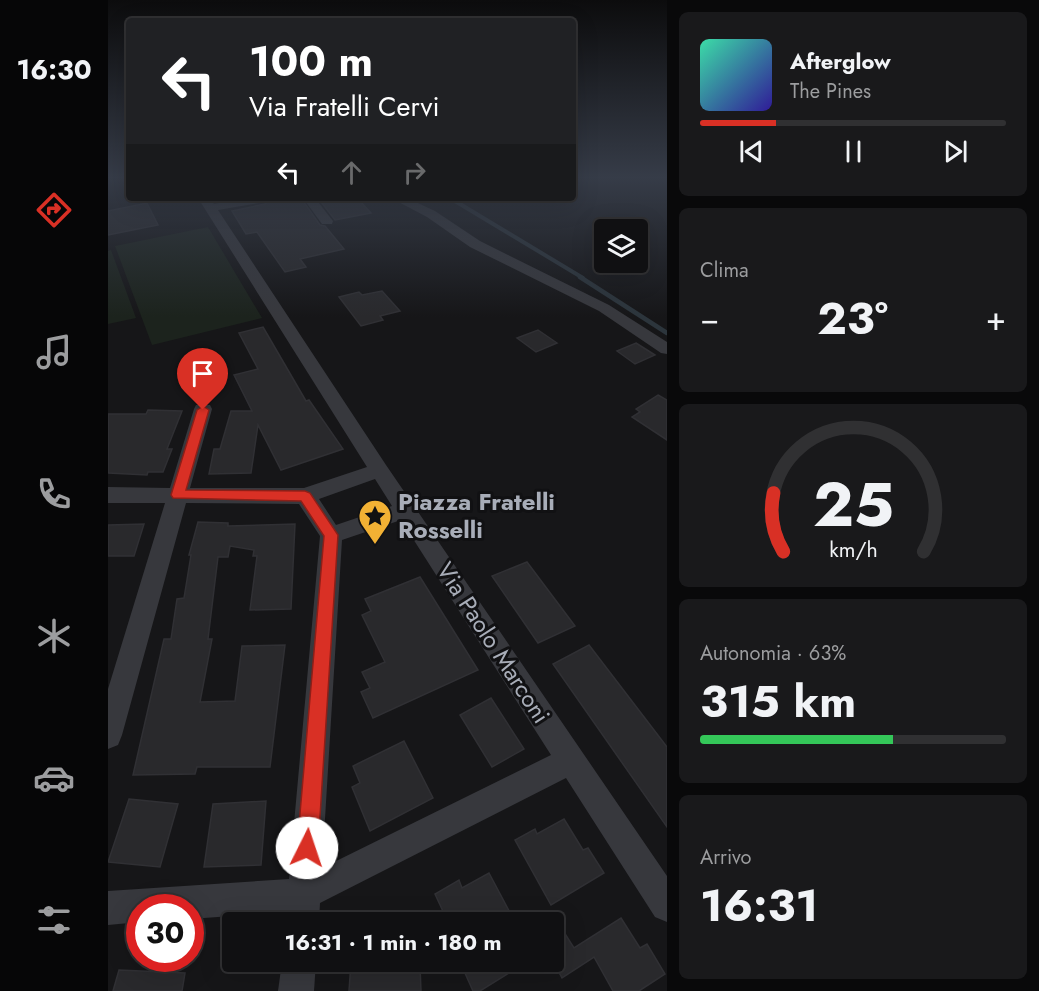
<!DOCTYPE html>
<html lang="it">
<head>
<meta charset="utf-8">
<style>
	:root { --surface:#101012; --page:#19191b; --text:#f1f3f6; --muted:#9c9d9f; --line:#303032; --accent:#d93025 }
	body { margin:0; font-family:Jost,sans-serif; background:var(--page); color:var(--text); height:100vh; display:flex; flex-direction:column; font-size:22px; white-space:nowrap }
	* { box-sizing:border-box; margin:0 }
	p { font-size:20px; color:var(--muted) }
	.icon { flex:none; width:33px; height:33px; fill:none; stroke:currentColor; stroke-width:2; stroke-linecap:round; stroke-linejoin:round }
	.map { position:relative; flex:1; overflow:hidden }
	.details { display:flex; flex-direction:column; gap:12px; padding:12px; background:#09090a; width:372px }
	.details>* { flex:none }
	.guide { position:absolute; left:18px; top:18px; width:450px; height:183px; border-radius:6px; box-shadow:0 6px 24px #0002,0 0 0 2px var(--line); background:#202124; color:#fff; overflow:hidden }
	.tools { position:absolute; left:486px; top:219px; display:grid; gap:12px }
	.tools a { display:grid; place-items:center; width:54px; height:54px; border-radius:6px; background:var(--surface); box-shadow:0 6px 24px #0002,0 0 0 2px var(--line); font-size:30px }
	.speed { position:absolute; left:18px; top:894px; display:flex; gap:12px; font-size:30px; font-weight:700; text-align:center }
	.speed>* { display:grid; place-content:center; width:78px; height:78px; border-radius:50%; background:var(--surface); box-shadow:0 6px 24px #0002,0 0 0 2px var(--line); line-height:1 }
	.speed .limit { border:9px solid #d22; background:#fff; color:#111 }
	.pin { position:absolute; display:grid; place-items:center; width:51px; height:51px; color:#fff; margin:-62px -26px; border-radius:50% 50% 50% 0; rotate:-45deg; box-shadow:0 0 6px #0007 }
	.pin .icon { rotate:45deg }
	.me { position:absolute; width:66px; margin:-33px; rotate:4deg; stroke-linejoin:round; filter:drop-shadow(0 0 4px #0008) }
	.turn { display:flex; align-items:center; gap:21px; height:126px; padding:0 24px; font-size:27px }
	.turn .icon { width:78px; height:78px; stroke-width:2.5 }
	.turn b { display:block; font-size:42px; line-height:51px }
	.lanes { display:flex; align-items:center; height:57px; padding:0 24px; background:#0003; justify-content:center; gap:30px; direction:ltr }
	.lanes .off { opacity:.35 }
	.big { font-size:45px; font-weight:700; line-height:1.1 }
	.details .card { flex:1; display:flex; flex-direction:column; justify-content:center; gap:9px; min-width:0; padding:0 21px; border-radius:9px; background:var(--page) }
	.details .dial { align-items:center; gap:0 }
	.dial svg { height:156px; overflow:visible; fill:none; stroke:var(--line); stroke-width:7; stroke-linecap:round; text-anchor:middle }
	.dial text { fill:var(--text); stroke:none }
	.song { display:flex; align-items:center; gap:18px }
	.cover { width:72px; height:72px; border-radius:9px; background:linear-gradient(135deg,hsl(160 70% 55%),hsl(250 70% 35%)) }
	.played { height:6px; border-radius:3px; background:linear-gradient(90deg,var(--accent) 25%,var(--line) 25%) }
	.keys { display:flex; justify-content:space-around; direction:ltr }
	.heat { display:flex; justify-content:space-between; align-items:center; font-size:33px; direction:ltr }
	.charge { height:9px; border-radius:4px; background:linear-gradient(90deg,#34c759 63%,var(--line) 0) }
	.trip { position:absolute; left:114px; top:912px; width:342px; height:60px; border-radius:6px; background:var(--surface); box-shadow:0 6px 24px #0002,0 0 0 2px var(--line); font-weight:700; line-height:60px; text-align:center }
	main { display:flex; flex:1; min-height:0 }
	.menu { display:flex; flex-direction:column; width:108px; justify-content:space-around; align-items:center; background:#060607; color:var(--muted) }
	.menu .icon { width:42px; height:42px }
	.menu .active { color:var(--accent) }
	.menu b { font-size:27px; color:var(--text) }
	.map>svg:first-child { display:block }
	.green { fill:#1c231d }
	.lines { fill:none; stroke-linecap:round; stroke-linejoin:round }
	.stream-far1 { stroke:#2c353c; stroke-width:4 }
	.stream { stroke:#2c353c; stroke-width:4.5 }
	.building { fill:#29292c; stroke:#303034; stroke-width:1.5 }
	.minor { fill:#37383d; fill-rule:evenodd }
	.route { fill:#d93025; stroke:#8d1f18; stroke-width:1.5 }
	.labels { text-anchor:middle; stroke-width:6; stroke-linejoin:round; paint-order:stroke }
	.poi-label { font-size:24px; font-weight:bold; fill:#a8adb8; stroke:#111113; text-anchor:start }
	.street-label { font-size:24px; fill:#a8adb8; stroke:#111113 }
</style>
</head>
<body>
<main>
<nav class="menu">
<b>16:30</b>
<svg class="icon active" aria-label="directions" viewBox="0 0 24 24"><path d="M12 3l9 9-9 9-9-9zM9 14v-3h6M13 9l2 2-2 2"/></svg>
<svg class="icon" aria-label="music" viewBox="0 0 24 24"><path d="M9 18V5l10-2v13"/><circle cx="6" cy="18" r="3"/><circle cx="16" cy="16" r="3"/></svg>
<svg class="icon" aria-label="phone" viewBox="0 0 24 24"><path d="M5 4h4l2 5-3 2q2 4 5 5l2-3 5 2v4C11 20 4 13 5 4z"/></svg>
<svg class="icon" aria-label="climate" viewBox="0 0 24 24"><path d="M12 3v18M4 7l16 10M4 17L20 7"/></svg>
<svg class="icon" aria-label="car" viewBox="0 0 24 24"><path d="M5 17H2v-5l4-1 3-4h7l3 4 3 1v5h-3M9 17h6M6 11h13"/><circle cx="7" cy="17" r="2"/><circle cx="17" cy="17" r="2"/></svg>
<svg class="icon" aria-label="filters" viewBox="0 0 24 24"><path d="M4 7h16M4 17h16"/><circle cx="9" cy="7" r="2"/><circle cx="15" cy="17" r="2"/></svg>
</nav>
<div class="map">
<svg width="559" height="991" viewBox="0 0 559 991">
	<rect width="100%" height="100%" fill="#161618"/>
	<!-- green -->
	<g class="green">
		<path d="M100,227l54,91 -110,27 -37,-99z"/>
		<path d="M3,250l25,68 -28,6v-73z"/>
	</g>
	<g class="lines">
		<!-- stream-far1 -->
		<path class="stream-far1" d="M342,198l133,80"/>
		<!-- stream -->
		<path class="stream" d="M472,277l87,56"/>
	</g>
	<!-- building -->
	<g class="building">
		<path d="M165,198h28l19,27 5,1 19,23 -44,10 6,8 -21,5 -28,-40 -11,2 -14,-23 33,-7z"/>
		<path d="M210,198h39l14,15 -36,7z"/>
		<path d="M39,203l11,22 -50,10v-24z"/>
		<path d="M274,291l18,20 -20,5 3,4 -22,6 -22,-29 20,-5 3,3z"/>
		<path d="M155,327l43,74 3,-1 34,49 -62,21 -23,-45 -7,48 -42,1 5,-25h6l11,-38h21l-18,-36 24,-6 -19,-36z"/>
		<path d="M430,330l19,13 -21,9 -19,-14z"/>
		<path d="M528,343l19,12 -20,9 -18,-13z"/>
		<path d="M550,395l9,5v40l-35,-23 8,-5 -4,-3z"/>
		<path d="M40,410l34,1 -15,38h5l-9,23h-15l-1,3 -39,-2v-59h38z"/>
		<path d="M90,522l30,1v3l67,-2 -4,85 -41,1 7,-54h-4l1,-6 -24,-4 -2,11h-10l-10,82h4l-12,63 35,-1 7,-55 43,-1 -15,122h-73l-2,7 -62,1 31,-136h7l6,-40 7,-1 7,-43h-2z"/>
		<path d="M36,524l-10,32h-26v-31z"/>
		<path d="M419,562l48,64 -37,17 -46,-67z"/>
		<path d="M312,577l58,93 -105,48 -12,-26 9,-4 -8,-16 23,-10 -23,-47 9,-4 -6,-12z"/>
		<path d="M481,645l78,102v80l-114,-163z"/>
		<path d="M383,698l33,51 -32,18 -32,-52z"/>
		<path d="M296,741l29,57 -63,33 -18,-44 8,-4 -7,-17z"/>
		<path d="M21,799l49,5 -18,63 -52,-5z"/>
		<path d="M158,801l-5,64 -57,2 9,-63z"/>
		<path d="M456,819l19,31 5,-2 16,25 -53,32 -36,-65 20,-11 2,5z"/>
		<path d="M381,873l26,49h-67l-13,-28 24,-14 3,8z"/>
		<path d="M513,918l19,30 7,-4 18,30 -26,17h-26l-19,-34 -32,21 -8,-15v-24l10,-7 10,16z"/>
		<path d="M243,962h60v4h9l1,25h-72z"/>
		<path d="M352,962h67l-47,29h-7z"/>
		<path d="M11,970l66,3 -3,18h-69z"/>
	</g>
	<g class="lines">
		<!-- minor -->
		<g class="minor">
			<path d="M90,198h12l4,6 31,-6h26l-6,4 -47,8 168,255 281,411v46l-12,-5 -89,-139 -246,125 -1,19h-34l1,-10 -96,7v-11h-50v14l-32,3v-34l181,-12 31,-343 -21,-32 -113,-1 -64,232 -4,10 -10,4v-60l57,-186h-57v-16l62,1 24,-79 2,-4h14l2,4 -22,79h114l63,-21zM267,479l17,27 -56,19 -17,-26zM293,520l150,235 -229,113 20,-328z"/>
			<path d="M195,198h12l18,23 -1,3h-10z"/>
			<path d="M283,198h16l28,13 45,30 129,64 58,37v12l-6,-1 -62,-42 -129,-64 -43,-30z"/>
			<path d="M174,962h34l-2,29h-36z"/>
		</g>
	</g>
	<!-- sky -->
	<linearGradient id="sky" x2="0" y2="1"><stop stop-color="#0c0c0d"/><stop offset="0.56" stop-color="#363c48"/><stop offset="1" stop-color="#363c48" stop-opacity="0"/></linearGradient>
	<rect width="559" height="317" fill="url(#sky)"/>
	<!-- route -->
	<path class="route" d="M95,406l6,4 -23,80 119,1 5,2 28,42 -20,313 -3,7 -8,3 -7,-3 -3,-7 27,-312 -23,-35 -128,-3 -2,-3 26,-85z"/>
	<!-- icons -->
	<defs>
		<symbol id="sight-pin" viewBox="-11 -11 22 30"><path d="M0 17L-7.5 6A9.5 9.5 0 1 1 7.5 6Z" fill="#f2b134" stroke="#111113"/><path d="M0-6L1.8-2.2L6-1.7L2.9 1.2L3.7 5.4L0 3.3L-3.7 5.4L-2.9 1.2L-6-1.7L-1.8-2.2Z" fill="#111"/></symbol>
	</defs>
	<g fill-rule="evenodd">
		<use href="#sight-pin" x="248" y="497" width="38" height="52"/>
	</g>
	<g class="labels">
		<!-- poi labels -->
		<g class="poi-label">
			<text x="290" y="510">Piazza Fratelli<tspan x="290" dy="28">Rosselli</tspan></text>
		</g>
		<!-- street labels -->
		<g class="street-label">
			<text transform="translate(385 643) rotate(57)" y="8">Via Paolo Marconi</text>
		</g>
	</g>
</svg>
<div class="tools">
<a><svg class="icon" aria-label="layers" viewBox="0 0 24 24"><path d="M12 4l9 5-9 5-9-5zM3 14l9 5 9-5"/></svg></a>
</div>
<div class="speed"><div class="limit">30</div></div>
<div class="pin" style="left:95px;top:410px;background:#d93025"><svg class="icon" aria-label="arrive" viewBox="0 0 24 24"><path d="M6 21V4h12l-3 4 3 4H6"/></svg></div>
<svg class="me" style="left:199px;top:848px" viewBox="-20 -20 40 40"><circle r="19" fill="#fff"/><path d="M0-13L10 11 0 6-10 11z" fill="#d93025"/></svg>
<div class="trip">16:31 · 1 min · 180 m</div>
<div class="guide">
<div class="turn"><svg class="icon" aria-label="left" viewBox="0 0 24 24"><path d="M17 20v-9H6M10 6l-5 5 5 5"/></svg><div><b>100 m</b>Via Fratelli Cervi</div></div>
<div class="lanes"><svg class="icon" aria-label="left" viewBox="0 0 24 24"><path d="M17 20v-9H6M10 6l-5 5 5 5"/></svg><svg class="icon off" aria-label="ahead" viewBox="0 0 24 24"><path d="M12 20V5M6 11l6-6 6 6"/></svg><svg class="icon off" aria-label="right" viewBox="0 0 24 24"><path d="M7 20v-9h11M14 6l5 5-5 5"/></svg></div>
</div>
</div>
<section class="details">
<div class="card">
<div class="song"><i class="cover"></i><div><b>Afterglow</b><p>The Pines</p></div></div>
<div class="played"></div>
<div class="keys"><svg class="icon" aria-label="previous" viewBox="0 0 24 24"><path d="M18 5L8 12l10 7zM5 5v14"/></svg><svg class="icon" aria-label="pause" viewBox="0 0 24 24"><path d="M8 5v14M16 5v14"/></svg><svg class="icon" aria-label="next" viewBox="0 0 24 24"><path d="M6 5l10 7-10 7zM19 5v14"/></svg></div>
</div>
<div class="card"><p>Clima</p>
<div class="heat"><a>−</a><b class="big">23°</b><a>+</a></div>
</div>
<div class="card dial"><svg viewBox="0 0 100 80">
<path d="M14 69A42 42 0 1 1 86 69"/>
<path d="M14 69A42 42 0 0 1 9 39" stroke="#d93025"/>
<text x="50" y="56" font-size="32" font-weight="700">25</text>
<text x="50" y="72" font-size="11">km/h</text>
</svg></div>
<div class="card"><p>Autonomia · 63%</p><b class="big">315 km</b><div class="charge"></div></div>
<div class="card"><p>Arrivo</p><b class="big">16:31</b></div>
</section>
</main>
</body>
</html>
